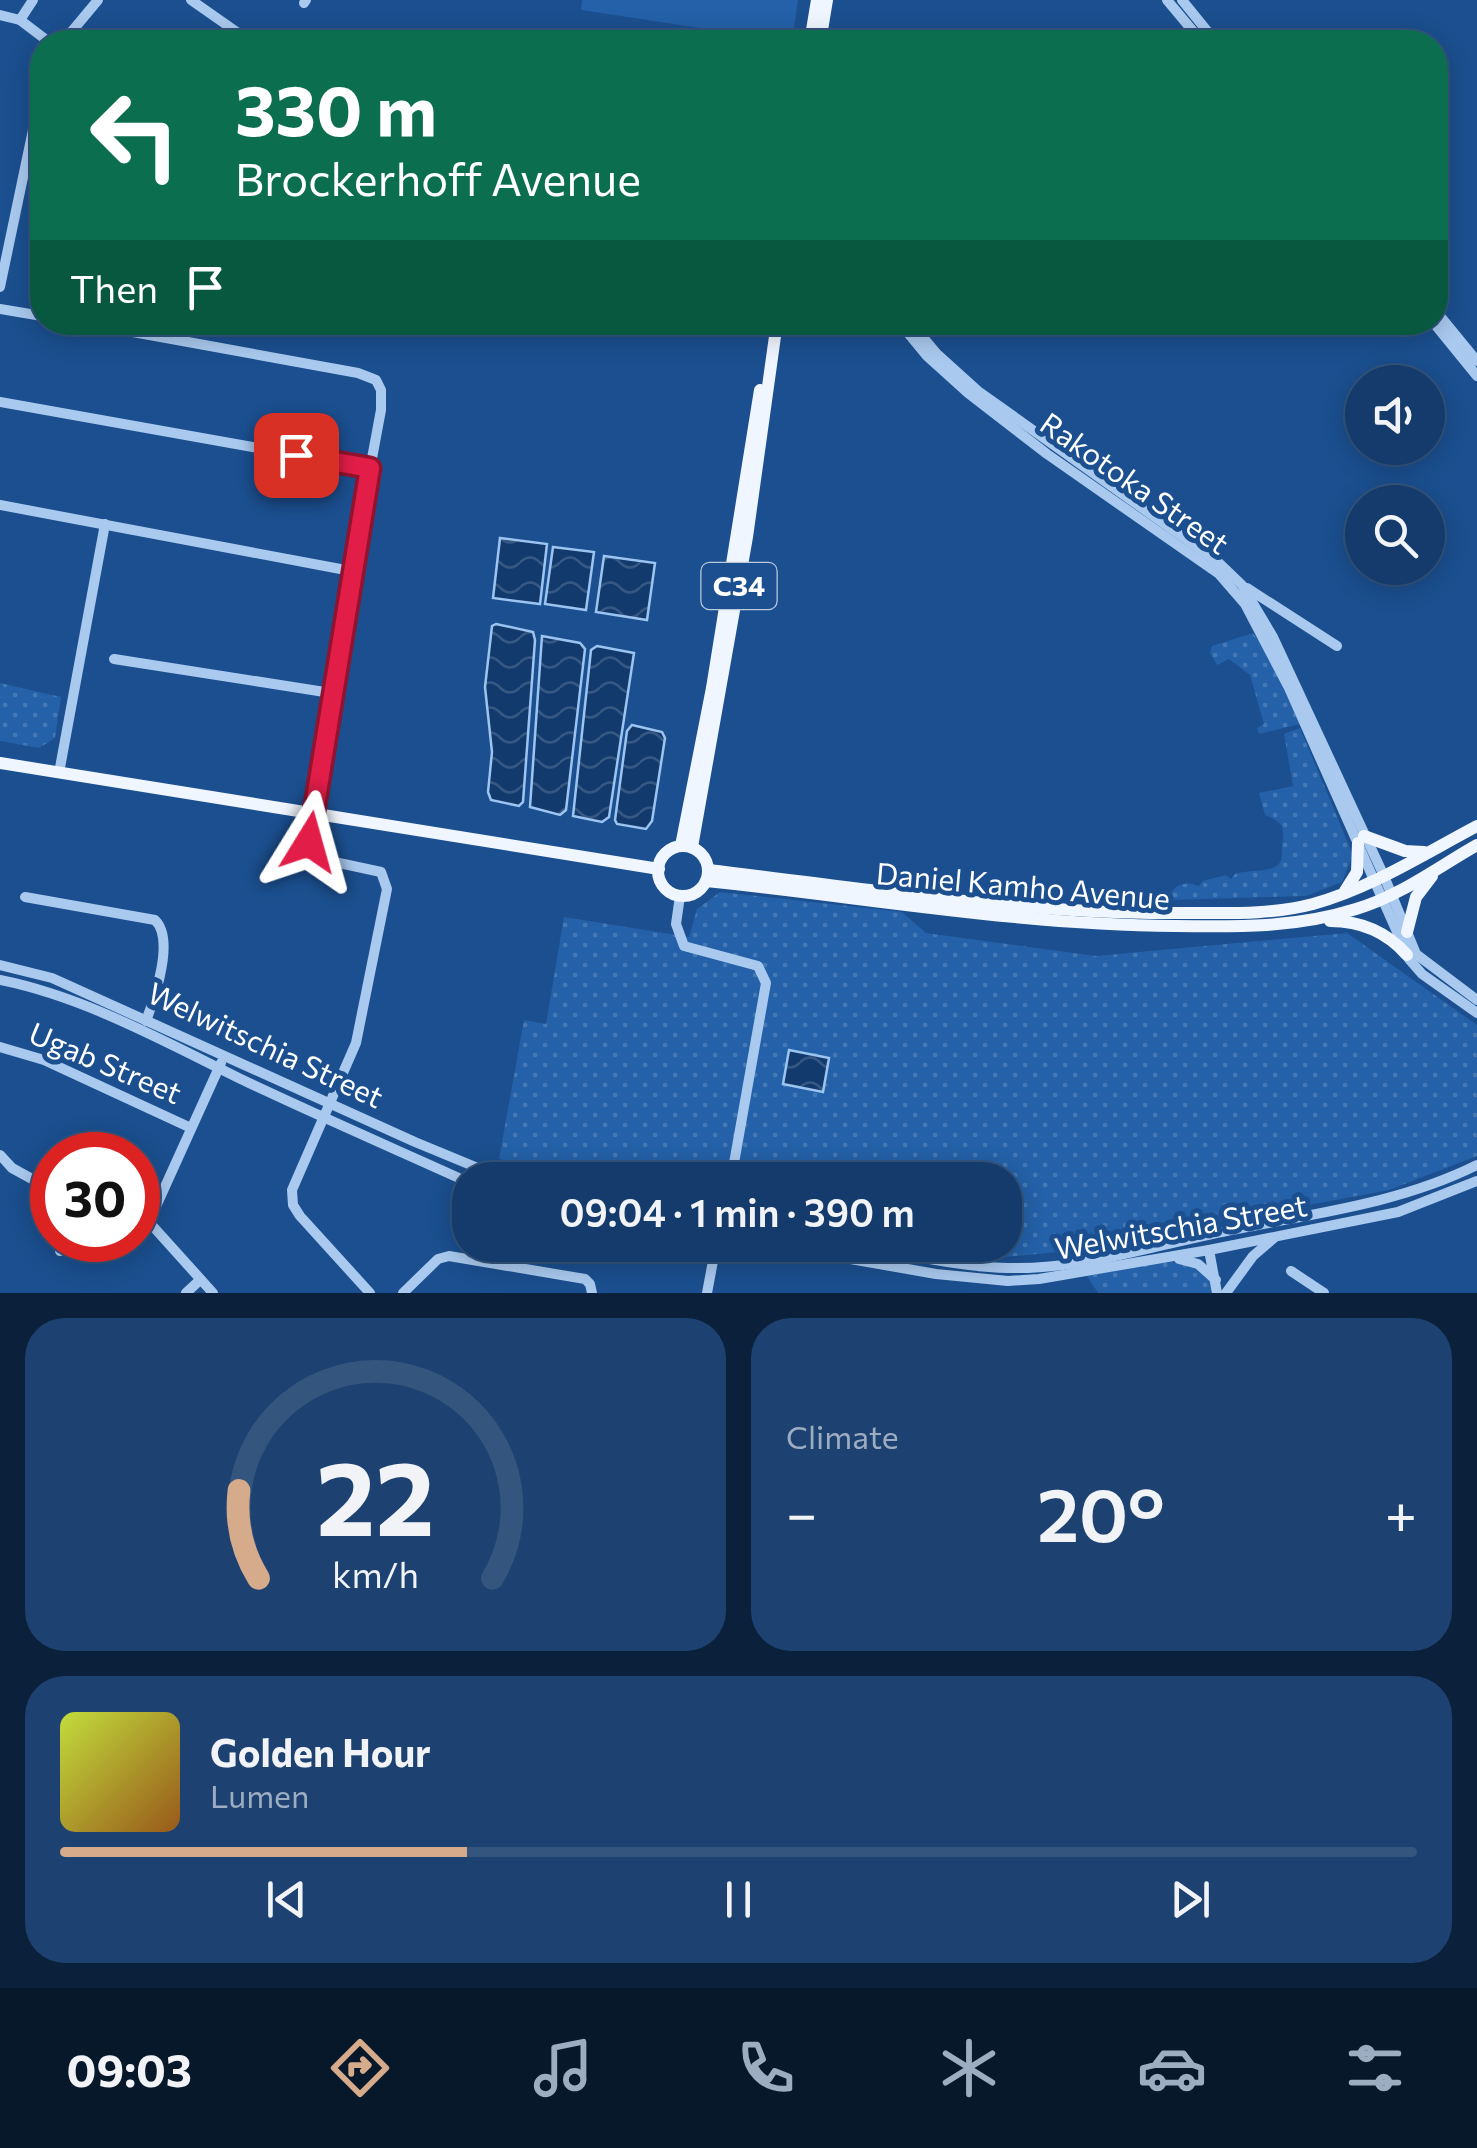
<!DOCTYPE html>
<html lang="en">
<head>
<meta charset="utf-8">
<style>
	:root { --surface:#143b6b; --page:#1d4271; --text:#f1f3f6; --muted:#9dadc1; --line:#33557e; --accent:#d6ab8b }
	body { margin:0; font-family:Commissioner,sans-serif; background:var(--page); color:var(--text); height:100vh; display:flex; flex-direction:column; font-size:38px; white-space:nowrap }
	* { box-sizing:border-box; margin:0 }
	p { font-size:32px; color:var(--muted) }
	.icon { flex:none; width:55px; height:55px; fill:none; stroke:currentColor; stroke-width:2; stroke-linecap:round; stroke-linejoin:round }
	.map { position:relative; height:1293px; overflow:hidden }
	.details { display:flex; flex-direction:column; gap:25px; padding:25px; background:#0b203b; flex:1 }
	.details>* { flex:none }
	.hud { position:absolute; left:30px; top:30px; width:1418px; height:305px; border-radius:40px; box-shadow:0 5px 25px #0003,0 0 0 2px var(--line); background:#0b6e4f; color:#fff; overflow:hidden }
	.buttons { position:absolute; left:1345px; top:365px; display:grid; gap:20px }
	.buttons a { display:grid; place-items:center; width:100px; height:100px; border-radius:50%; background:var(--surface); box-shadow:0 5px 25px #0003,0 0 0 2px var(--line); font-size:50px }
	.speed { position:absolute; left:30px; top:1132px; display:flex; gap:20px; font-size:50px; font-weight:700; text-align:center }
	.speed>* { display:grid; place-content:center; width:130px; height:130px; border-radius:50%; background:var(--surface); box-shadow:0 5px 25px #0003,0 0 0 2px var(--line); line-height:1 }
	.speed .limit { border:15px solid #d22; background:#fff; color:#111 }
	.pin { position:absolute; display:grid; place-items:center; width:85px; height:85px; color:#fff; margin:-42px; border-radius:20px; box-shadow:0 5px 15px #0006 }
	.me { position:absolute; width:110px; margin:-55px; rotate:8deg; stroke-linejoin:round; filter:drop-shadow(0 0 8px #0008) }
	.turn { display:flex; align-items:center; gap:35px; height:210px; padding:0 40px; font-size:45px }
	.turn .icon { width:130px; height:130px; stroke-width:2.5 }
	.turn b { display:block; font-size:70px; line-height:85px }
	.then { display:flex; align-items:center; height:95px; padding:0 40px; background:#0003; gap:20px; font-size:38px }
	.big { font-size:75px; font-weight:600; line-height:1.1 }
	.details .card { flex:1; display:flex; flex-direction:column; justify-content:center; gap:15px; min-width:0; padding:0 35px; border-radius:40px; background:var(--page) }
	.details .dial { align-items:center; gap:0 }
	.dial svg { height:260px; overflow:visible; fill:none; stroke:var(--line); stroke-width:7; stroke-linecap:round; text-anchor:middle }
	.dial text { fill:var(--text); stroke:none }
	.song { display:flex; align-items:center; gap:30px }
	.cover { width:120px; height:120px; border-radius:15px; background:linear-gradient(135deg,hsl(70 70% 55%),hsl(30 70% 35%)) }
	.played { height:10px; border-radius:5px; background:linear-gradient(90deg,var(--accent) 30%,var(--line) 30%) }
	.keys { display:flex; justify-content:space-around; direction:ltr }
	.heat { display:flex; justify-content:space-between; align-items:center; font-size:55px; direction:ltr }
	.details .tiles { flex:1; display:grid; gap:25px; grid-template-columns:1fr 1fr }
	.card:last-child { grid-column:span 2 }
	.trip { position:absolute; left:452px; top:1162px; width:570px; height:100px; border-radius:40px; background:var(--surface); box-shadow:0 5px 25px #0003,0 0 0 2px var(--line); font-weight:600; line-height:100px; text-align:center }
	.menu { display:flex; height:160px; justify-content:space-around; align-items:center; background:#08182b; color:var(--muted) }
	.menu .icon { width:70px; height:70px }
	.menu .selected { color:var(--accent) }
	.menu b { font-size:45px; color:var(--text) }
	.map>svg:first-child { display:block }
	.grass { fill:#2461a8 }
	.park { fill:url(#park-dots) }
	.water { fill:url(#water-waves); stroke:#9cc4f0; stroke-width:2.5 }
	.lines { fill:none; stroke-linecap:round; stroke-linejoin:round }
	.minor { stroke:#a9c9ee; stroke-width:10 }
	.major { stroke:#f0f6ff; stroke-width:12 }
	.route-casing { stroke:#92132f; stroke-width:25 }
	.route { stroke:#e11d48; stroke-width:18 }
	.labels { text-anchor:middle; stroke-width:10; stroke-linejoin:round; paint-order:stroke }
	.shield { fill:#1b4f8f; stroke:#bbcadd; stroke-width:2.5 }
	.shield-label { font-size:28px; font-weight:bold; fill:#fff }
	.street-label { font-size:30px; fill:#fff; stroke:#1b4f8f }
</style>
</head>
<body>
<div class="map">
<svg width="1477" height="1293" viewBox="0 0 1477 1293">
	<defs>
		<pattern id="park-dots" width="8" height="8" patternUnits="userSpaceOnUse" patternTransform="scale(2.5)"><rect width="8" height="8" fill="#2461a8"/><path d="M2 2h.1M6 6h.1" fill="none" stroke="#4579b5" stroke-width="1.8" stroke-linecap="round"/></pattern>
		<pattern id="water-waves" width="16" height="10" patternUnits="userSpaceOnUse" patternTransform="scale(2.5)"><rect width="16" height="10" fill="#123a6d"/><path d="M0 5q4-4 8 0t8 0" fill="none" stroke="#365883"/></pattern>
	</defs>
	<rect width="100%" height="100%" fill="#1b4f8f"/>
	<!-- grass -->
	<path class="grass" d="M582,0h216l-6,42 -211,-32z"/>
	<!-- park -->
	<g class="park">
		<path d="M1253,633l16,22 31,69 -41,10 -2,-6 7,-4 -14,-49 -21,-16 -12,6 -7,-12 2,-7z"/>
		<path d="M0,683l61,14 -6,41 -16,10 -39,-7z"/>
		<path d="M1300,728l53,127 -11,27 -36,14 -138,4c4,-15 17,-20 31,-14l3,-5 24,-6 5,4 4,-5c12,-4 30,-2 40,-7 10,-6 6,-14 7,-22 3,-18 2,-22 -17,-30l-6,-22 34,-7 -9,-52z"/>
		<path d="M720,892l182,20 24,21 170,23 251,-23 130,92v131l-88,34 -332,62 -52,5 -73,-12h73v-65h-416l-90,-21 25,-139 22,4 18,-107 125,20 8,-28z"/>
		<path d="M1165,1261c22,2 46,7 48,32h-115l-11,-17z"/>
	</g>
	<!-- water -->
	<g class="water">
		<path d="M500,538l47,6 -7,60 -47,-6z"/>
		<path d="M553,547l41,5 -8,58 -41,-6z"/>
		<path d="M604,556l51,7 -8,57 -51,-8z"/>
		<path d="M496,624l37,8 2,8 -12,162 -4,4 -28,-6 -3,-8 4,-40 -7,-65 7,-61z"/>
		<path d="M542,636l38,7 5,6 -19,161 -6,5 -30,-8z"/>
		<path d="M597,646l37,7 -25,164 -7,5 -29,-6 18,-166z"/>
		<path d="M632,725l30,7 3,6 -13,83 -6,8 -29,-5 -2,-4 12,-89z"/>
		<path d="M789,1050l40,8 -6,34 -40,-8z"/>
	</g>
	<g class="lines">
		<!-- minor -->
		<g class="minor">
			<path d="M191,0l60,42"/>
			<path d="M1167,0l35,42"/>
			<path d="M1182,0l34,42"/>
			<path d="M304,3l2,-3"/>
			<path d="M0,15l20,5 29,22"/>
			<path d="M20,20l13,-20"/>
			<path d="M138,37l7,5"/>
			<path d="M63,42l35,-42"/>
			<path d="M0,287l42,-200"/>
			<path d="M0,309l42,7"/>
			<path d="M1435,310l42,51"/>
			<path d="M78,322l280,51 18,7 5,10v20l-30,161 -42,271 1,8 6,8 65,14 6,17 -31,154 -64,147 1,15 7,11 70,77"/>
			<path d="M899,322l28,34 41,37 79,61 172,120 26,30 44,84 120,271 13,15 55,39"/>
			<path d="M910,322l27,32 41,37 240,171 24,23 31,52 111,239 32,78 61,46"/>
			<path d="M1433,322l44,54"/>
			<path d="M0,402l370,66"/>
			<path d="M0,505l351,66"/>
			<path d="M1247,588l90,58"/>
			<path d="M114,659l217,34"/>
			<path d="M59,773l46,-249"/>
			<path d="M680,896l-4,28 8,22 74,20 8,17 -35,197"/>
			<path d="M25,897l130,23c20,19 0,77 -9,101"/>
			<path d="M0,965l52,13 363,164 92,38"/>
			<path d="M0,980c86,17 169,64 247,102 74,35 148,67 223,101"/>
			<path d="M0,1047l44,13 147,68"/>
			<path d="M0,1155l12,13 40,22"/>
			<path d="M149,1222l72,-159"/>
			<path d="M149,1222l64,71"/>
			<path d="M770,1245l166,29 72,7 31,-2 170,-29 189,-38 79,-31"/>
			<path d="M857,1245c50,9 101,22 151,23 69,2 137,-20 204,-34 89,-19 183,-28 265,-69"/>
			<path d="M1209,1250l8,43"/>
			<path d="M60,1251l6,-11"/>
			<path d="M1179,1259l19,5 18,16"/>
			<path d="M1291,1271l33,22"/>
			<path d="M186,1293l14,-13"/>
			<path d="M403,1293l35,-34 11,-3 136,23 5,5 2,9"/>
			<path d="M707,1293l9,-48"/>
			<path d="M1226,1293l27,-37 21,-18"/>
		</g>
		<!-- major -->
		<g class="major">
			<path d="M810,42l7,-42"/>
			<path d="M820,42l7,-42"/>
			<path d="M0,763l659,106"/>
			<path d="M1364,836l41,15 19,1"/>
			<path d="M681,846l31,-158 48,-298"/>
			<circle cx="683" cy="871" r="25"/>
			<path d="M692,847l55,-310 30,-215"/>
			<path d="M708,870c158,18 316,45 476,43 43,0 87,2 129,-9 58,-16 111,-50 164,-78"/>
			<path d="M706,881c156,16 312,44 469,45 62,1 121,2 181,-17 44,-13 82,-42 121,-64"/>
			<path d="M1345,891l12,-19 1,-29"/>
			<path d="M1330,921c30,0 57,11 77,34"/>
			<path d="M1407,932l9,-35 16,-21"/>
		</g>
	</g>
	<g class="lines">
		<defs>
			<path id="route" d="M296,455l74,13 -61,374"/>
		</defs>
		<!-- route casing -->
		<use href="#route" class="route-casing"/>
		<!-- route -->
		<use href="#route" class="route"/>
	</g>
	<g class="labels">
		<!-- shield labels -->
		<rect class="shield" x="701.5" y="563" width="75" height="46" rx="8"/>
		<g class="shield-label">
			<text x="739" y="596">C34</text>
		</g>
		<!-- street labels -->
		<g class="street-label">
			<text transform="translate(1134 484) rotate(35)" y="10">Rakotoka Street</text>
			<text transform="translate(1023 887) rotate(5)" y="10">Daniel Kamho Avenue</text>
			<text transform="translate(265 1046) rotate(25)" y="10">Welwitschia Street</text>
			<text transform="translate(105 1064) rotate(23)" y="10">Ugab Street</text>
			<text transform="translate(1181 1228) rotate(-10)" y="10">Welwitschia Street</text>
		</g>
	</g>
</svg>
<div class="buttons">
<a><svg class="icon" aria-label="sound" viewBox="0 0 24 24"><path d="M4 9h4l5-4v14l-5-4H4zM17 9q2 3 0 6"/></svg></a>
<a><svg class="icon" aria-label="search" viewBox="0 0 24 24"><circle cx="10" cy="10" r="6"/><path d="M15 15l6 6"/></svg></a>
</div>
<div class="speed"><div class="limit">30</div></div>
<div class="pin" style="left:296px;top:455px;background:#d93025"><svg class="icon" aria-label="arrive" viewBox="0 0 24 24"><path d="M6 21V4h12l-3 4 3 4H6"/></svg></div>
<svg class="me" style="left:309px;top:842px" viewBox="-20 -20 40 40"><path d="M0-17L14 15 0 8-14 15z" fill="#e11d48" stroke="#fff" stroke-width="4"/></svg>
<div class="trip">09:04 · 1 min · 390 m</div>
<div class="hud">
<div class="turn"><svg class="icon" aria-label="left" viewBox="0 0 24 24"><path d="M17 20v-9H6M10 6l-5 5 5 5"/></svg><div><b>330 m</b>Brockerhoff Avenue</div></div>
<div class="then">Then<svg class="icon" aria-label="arrive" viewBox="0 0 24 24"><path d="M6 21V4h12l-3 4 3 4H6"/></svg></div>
</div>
</div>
<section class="details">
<div class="tiles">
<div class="card dial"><svg viewBox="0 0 100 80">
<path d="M14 69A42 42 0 1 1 86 69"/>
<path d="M14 69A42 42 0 0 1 8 42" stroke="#d6ab8b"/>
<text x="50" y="56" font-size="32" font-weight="700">22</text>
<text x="50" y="72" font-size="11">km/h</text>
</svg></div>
<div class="card"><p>Climate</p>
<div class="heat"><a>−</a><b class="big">20°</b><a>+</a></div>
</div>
<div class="card">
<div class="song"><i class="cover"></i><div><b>Golden Hour</b><p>Lumen</p></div></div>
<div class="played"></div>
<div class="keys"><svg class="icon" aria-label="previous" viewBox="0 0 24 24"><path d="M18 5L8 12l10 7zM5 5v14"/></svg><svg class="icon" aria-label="pause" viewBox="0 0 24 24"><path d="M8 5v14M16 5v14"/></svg><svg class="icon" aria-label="next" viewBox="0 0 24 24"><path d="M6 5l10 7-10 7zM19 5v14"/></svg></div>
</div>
</div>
</section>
<nav class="menu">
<b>09:03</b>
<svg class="icon selected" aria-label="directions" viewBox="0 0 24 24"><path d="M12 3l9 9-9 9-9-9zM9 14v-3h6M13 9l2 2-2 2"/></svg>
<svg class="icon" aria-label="music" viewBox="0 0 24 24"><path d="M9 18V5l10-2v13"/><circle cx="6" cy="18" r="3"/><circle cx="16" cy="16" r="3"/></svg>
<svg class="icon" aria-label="phone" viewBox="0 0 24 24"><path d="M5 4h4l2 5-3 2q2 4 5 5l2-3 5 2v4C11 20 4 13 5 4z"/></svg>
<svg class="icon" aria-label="climate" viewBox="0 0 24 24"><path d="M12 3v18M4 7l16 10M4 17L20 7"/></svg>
<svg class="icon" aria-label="car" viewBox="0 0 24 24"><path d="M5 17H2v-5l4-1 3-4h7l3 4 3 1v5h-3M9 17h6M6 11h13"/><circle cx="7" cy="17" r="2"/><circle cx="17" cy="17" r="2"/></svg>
<svg class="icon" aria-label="filters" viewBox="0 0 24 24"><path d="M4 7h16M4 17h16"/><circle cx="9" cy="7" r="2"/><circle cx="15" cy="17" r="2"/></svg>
</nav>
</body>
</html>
